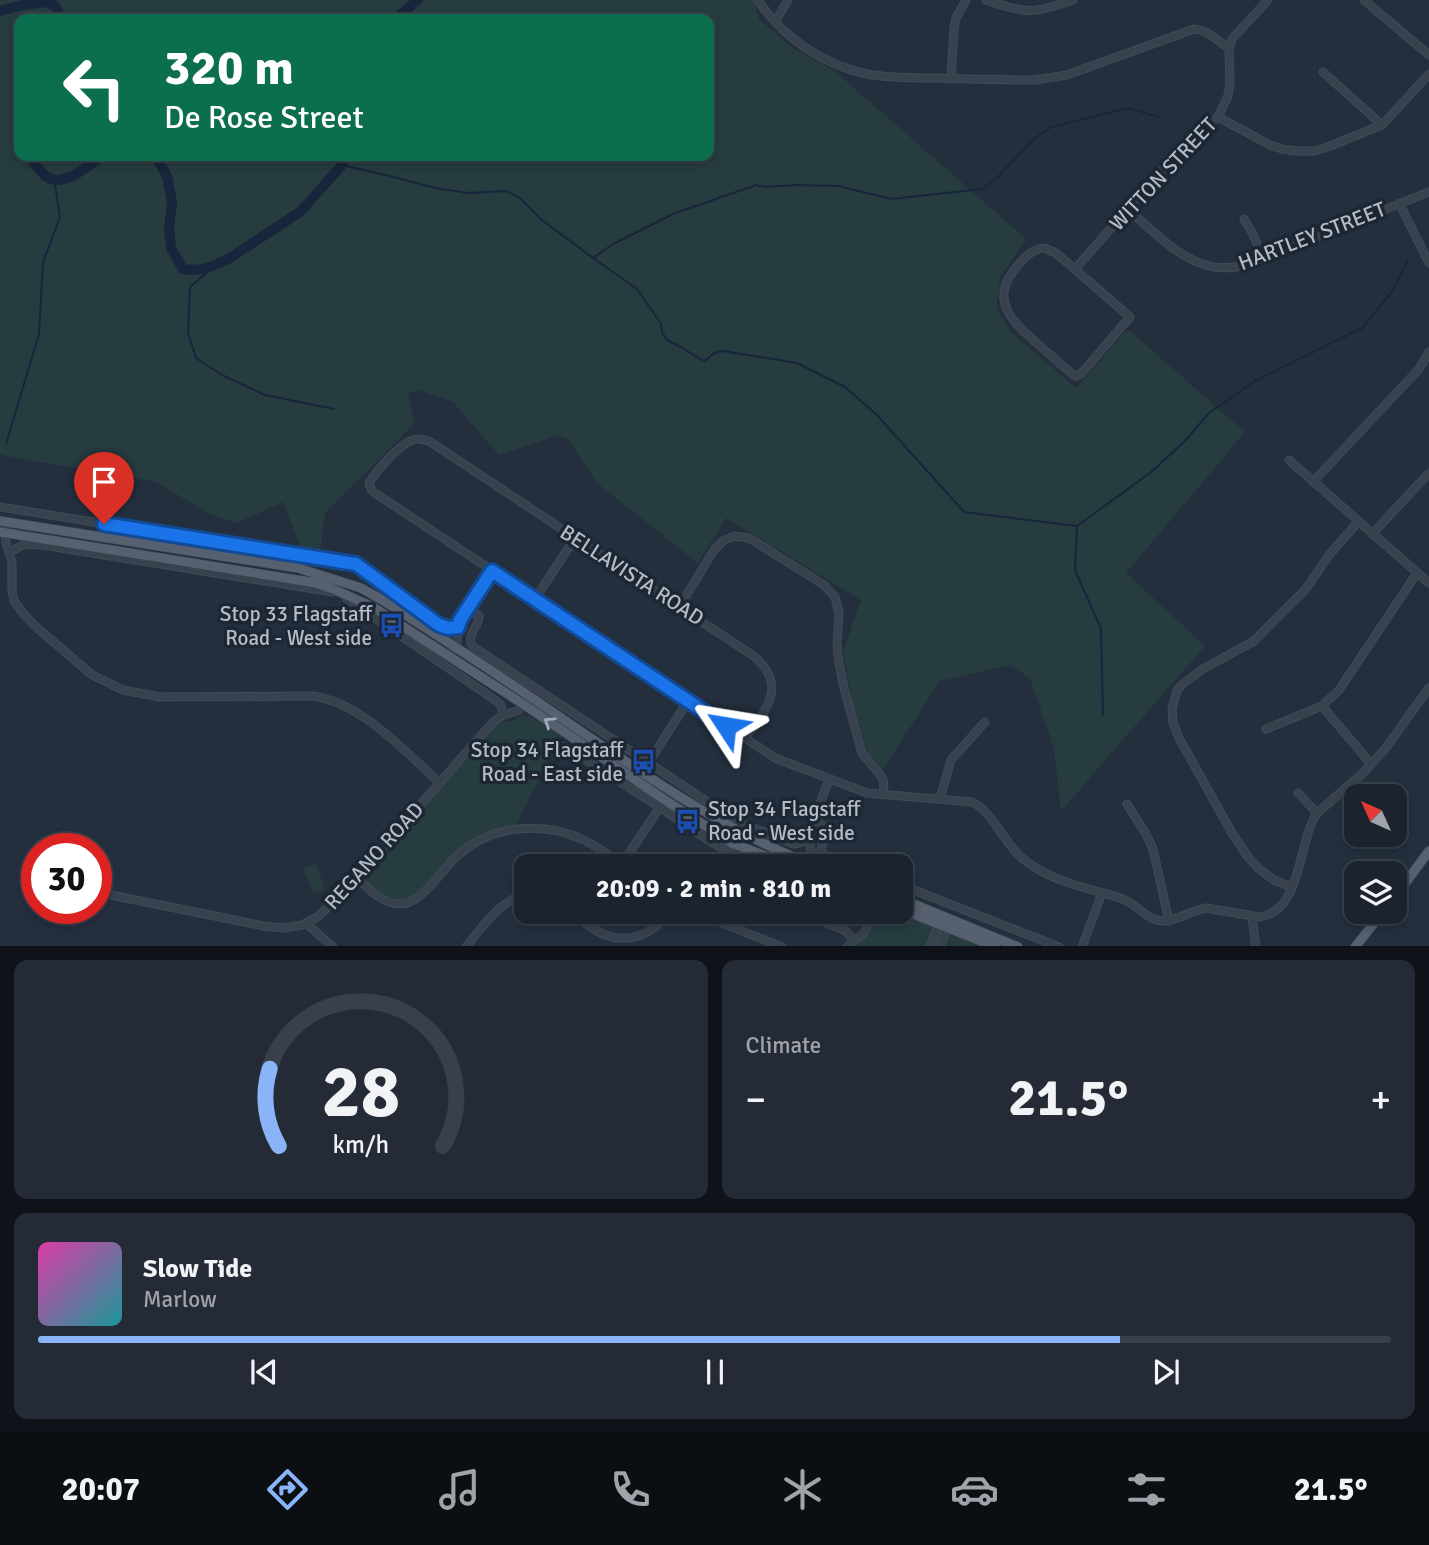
<!DOCTYPE html>
<html lang="en">
<head>
<meta charset="utf-8">
<style>
	:root { --surface:#1b232e; --page:#242b36; --text:#f1f3f6; --muted:#a0a4aa; --line:#39404a; --accent:#8ab4f8 }
	body { margin:0; font-family:Signika,sans-serif; background:var(--page); color:var(--text); height:100vh; display:flex; flex-direction:column; font-size:26px; white-space:nowrap }
	* { box-sizing:border-box; margin:0 }
	p { font-size:23px; color:var(--muted) }
	.icon { flex:none; width:38px; height:38px; fill:none; stroke:currentColor; stroke-width:2; stroke-linecap:round; stroke-linejoin:round }
	.map { position:relative; height:946px; overflow:hidden }
	.details { display:flex; flex-direction:column; gap:14px; padding:14px; background:#0f1319; flex:1 }
	.details>* { flex:none }
	.top-card { position:absolute; left:14px; top:14px; width:700px; height:147px; border-radius:14px; box-shadow:0 4px 10px #0003,0 0 0 2px var(--line); background:#0b6e4f; color:#fff; overflow:hidden }
	.needle { width:46px; rotate:315deg }
	.buttons { position:absolute; left:1344px; top:784px; display:grid; gap:14px }
	.buttons a { display:grid; place-items:center; width:63px; height:63px; border-radius:14px; background:var(--surface); box-shadow:0 4px 10px #0003,0 0 0 2px var(--line); font-size:35px }
	.speed { position:absolute; left:21px; top:833px; display:flex; gap:14px; font-size:35px; font-weight:700; text-align:center }
	.speed>* { display:grid; place-content:center; width:91px; height:91px; border-radius:50%; background:var(--surface); box-shadow:0 4px 10px #0003,0 0 0 2px var(--line); line-height:1 }
	.speed .limit { border:10px solid #d22; background:#fff; color:#111 }
	.pin { position:absolute; display:grid; place-items:center; width:60px; height:60px; color:#fff; margin:-72px -30px; border-radius:50% 50% 50% 0; rotate:-45deg; box-shadow:0 0 7px #0007 }
	.pin .icon { rotate:45deg }
	.me { position:absolute; width:77px; margin:-38px; rotate:303deg; stroke-linejoin:round; filter:drop-shadow(0 0 5px #0008) }
	.turn { display:flex; align-items:center; gap:24px; height:147px; padding:0 35px; font-size:32px }
	.turn .icon { width:91px; height:91px; stroke-width:2.5 }
	.turn b { display:block; font-size:49px; line-height:60px }
	.big { font-size:52px; font-weight:700; line-height:1.1 }
	.details .card { flex:1; display:flex; flex-direction:column; justify-content:center; gap:10px; min-width:0; padding:0 24px; border-radius:14px; background:var(--page) }
	.details .dial { align-items:center; gap:0 }
	.dial svg { height:182px; overflow:visible; fill:none; stroke:var(--line); stroke-width:7; stroke-linecap:round; text-anchor:middle }
	.dial text { fill:var(--text); stroke:none }
	.song { display:flex; align-items:center; gap:21px }
	.cover { width:84px; height:84px; border-radius:10px; background:linear-gradient(135deg,hsl(320 70% 55%),hsl(180 70% 35%)) }
	.played { height:7px; border-radius:4px; background:linear-gradient(90deg,var(--accent) 80%,var(--line) 80%) }
	.keys { display:flex; justify-content:space-around; direction:ltr }
	.heat { display:flex; justify-content:space-between; align-items:center; font-size:38px; direction:ltr }
	.details .tiles { flex:1; display:grid; gap:14px; grid-template-columns:1fr 1fr }
	.card:last-child { grid-column:span 2 }
	.trip { position:absolute; left:514px; top:854px; width:399px; height:70px; border-radius:14px; background:var(--surface); box-shadow:0 4px 10px #0003,0 0 0 2px var(--line); font-weight:700; line-height:70px; text-align:center }
	.tabs { display:flex; height:112px; justify-content:space-around; align-items:center; background:#0b0e12; color:var(--muted) }
	.tabs .icon { width:49px; height:49px }
	.tabs .active { color:var(--accent) }
	.tabs b { font-size:32px; color:var(--text) }
	.map>svg:first-child { display:block }
	.green { fill:#263c3f; fill-rule:evenodd }
	.lines { fill:none; stroke-linecap:round; stroke-linejoin:round }
	.stream { stroke:#17263c; stroke-width:2 }
	.river { stroke:#17263c; stroke-width:10 }
	.minor-casing { stroke:#414a57; stroke-width:9 }
	.major-casing { stroke:#414a57; stroke-width:10 }
	.minor { stroke:#38414e; stroke-width:7 }
	.major { stroke:#56606e; stroke-width:9 }
	.oneway { stroke:#a1aab7 }
	.route-casing { stroke:#114b97; stroke-width:18 }
	.route { stroke:#1a73e8; stroke-width:12 }
	.labels { text-anchor:middle; stroke-width:7; stroke-linejoin:round; paint-order:stroke }
	.street-label { font-size:21px; fill:#b4bcc9; stroke:#1d2633 }
	.poi-label { font-size:21px; fill:#b4bcc9; stroke:#1d2633; text-anchor:end }
</style>
</head>
<body>
<div class="map">
<svg width="1429" height="947" viewBox="0 0 1429 947">
	<rect width="100%" height="100%" fill="#242f3e"/>
	<!-- green -->
	<g class="green">
		<path d="M0,0h754l5,19 34,29 43,24 190,167 -26,38 -3,28 2,7 12,20 65,56 50,-57h4l115,101 -119,141 79,73 -144,165 -7,-63 -24,-70 -21,-13 -69,16 -57,88 -15,-16 -16,-52 -9,-49 18,-52 -135,-82 -28,45 -101,-80 -30,-45 -9,-3 -59,20 -46,-53 -35,-12 -10,3 6,31 -89,89 -5,40 -18,-2 -19,-49 -46,21 -30,-10 -50,-31 -150,-26 -7,-2zM19,19h690v137h-690z"/>
		<path d="M523,715l6,1 33,21 -6,9 -40,79c-23,5 -46,14 -64,31 -12,12 -27,36 -43,42 -15,6 -49,-9 -43,-27l129,-147 20,-4z"/>
		<path d="M316,863l9,27 -12,4 -10,-26z"/>
		<path d="M876,912h25l95,35h-149l17,-14z"/>
	</g>
	<g class="lines">
		<!-- stream -->
		<g class="stream">
			<path d="M342,165l52,12 41,11 34,5 37,-2 14,7 22,22 51,38 20,-14 60,-30 83,-29 9,2 31,-2 42,1 54,13 89,-10 14,-9 39,-41 17,-12 77,-19 31,9"/>
			<path d="M593,258l44,31 24,35 1,8 5,8 12,6 23,14 3,1 9,-8 9,-2 74,12 48,24 32,28 87,97 113,14 73,-53 35,-32 24,-28 46,-32 107,-53 29,-35 17,-33"/>
			<path d="M215,265l-25,22 -2,46 8,25 26,17 43,20 69,14"/>
			<path d="M6,444l33,-110 4,-72 17,-45 -6,-38"/>
			<path d="M1077,526l-2,44 26,59 2,86"/>
		</g>
		<!-- river -->
		<g class="river">
			<path d="M0,11l23,-6 24,-3 8,4 8,13"/>
			<path d="M395,19l23,-19"/>
			<path d="M29,156c5,7 11,16 18,21 16,11 43,-12 55,-21"/>
			<path d="M155,156l12,20 5,26 -3,27 2,19 12,21c17,3 29,-2 45,-10l72,-47 42,-47 3,-9"/>
		</g>
		<defs>
			<g id="minor">
				<path d="M758,0c24,37 65,65 109,74 21,4 43,4 64,4 35,1 69,2 103,2l33,-5 127,-46c15,1 23,12 35,19"/>
				<path d="M986,0c39,14 48,14 87,0"/>
				<path d="M1364,0l65,55"/>
				<path d="M775,22l13,-22"/>
				<path d="M1323,72l59,53"/>
				<path d="M951,79l3,-51 2,-10 10,-18"/>
				<path d="M1218,117l52,28 12,4 15,2h17l11,-3 57,-23 47,-51"/>
				<path d="M1399,203l30,60"/>
				<path d="M1128,209c25,22 52,52 86,58 11,2 23,0 33,-2l182,-73"/>
				<path d="M1244,219l9,15 10,24"/>
				<path d="M1044,248l12,5 74,64 -49,57 -5,2 -4,-2c-11,-10 -22,-19 -33,-29 -24,-20 -51,-44 -24,-76 8,-10 16,-20 29,-21z"/>
				<path d="M1075,269l99,-112 44,-40 10,-21 2,-13 -1,-35 3,-9 36,-39"/>
				<path d="M1289,460l140,123"/>
				<path d="M1313,482l106,-113 10,-17"/>
				<path d="M0,507l356,57 83,61 9,3 10,-1"/>
				<path d="M6,522v21l6,19v28l2,11 8,11 12,13 58,50 31,15 37,7 153,-1c49,7 91,55 127,87"/>
				<path d="M1372,534l57,-61"/>
				<path d="M10,552l15,-8 18,1 289,47"/>
				<path d="M346,598l149,102 6,5 2,10"/>
				<path d="M535,599l40,-61"/>
				<path d="M680,606l34,-56 9,-9 11,-5 15,2 75,47 11,12 4,16 -2,32 2,18 5,25 18,65 20,24 2,6 -1,12"/>
				<path d="M468,608l11,8c0,12 -13,18 -7,30l266,176 56,22 14,-3"/>
				<path d="M449,656l8,-14 1,-15 2,-7 32,-49"/>
				<path d="M1322,706l49,58"/>
				<path d="M1266,729l56,-23 17,-16 78,-117"/>
				<path d="M745,738c21,-28 43,-51 10,-81l-326,-216c-3,0 -7,-2 -11,-2 -15,0 -41,31 -49,44l3,8 403,267 92,35 105,9c21,10 31,40 50,56 21,18 48,26 74,33 10,3 21,5 31,10 13,7 22,20 37,20 13,0 28,-11 42,-13l53,9c44,-6 38,-74 58,-104l45,-39 23,-25 44,-61"/>
				<path d="M556,746l10,1c32,21 64,41 96,62 33,22 59,42 97,57"/>
				<path d="M649,762l39,-61"/>
				<path d="M1298,793l19,20"/>
				<path d="M940,799l11,-39 34,-38"/>
				<path d="M1127,804l19,30 7,15 16,72"/>
				<path d="M813,819l13,8 -5,23 1,4 30,12"/>
				<path d="M622,864l40,-60"/>
				<path d="M807,865l4,-15 -3,-16 21,-54"/>
				<path d="M356,878c15,12 29,30 51,25 17,-5 34,-31 47,-44 34,-34 87,-39 130,-19 14,7 28,18 41,26"/>
				<path d="M901,885l158,62"/>
				<path d="M1291,887l-17,-7 -16,-12 -10,-11 -16,-24 -53,-95 -6,-15 -1,-14 5,-19 7,-7 19,-14 51,-28 51,-51 25,-36 28,-32"/>
				<path d="M96,892l168,34 20,2 18,-3 17,-9 37,-38 137,-156 10,-7 15,-4 7,-12"/>
				<path d="M570,912c9,6 18,14 27,19 29,16 55,4 74,-19"/>
				<path d="M695,912l87,35"/>
				<path d="M813,917l33,14 8,10"/>
				<path d="M1252,917l4,30"/>
				<path d="M307,924l26,23"/>
				<path d="M466,947c15,-18 36,-50 61,-52"/>
				<path d="M847,947l17,-14 9,-18"/>
				<path d="M930,947l10,-26"/>
				<path d="M940,947l8,-22"/>
				<path d="M1082,947l20,-54"/>
			</g>
			<g id="major">
				<path d="M0,521l298,47 63,20 23,13c57,37 114,73 170,112 84,57 167,117 262,153"/>
				<path d="M0,532l316,51 17,6 40,18 150,97 142,96 67,43 59,23"/>
				<path d="M1395,897l34,-46"/>
				<path d="M901,899l117,48"/>
				<path d="M901,909l95,38"/>
				<path d="M1355,947l28,-35"/>
			</g>
		</defs>
		<!-- minor casing -->
		<use href="#minor" class="minor-casing"/>
		<!-- major casing -->
		<use href="#major" class="major-casing"/>
		<!-- minor -->
		<use href="#minor" class="minor"/>
		<!-- major -->
		<use href="#major" class="major"/>
	</g>
	<!-- one-way arrows -->
	<defs><path id="oneway-chevron" d="M-2-3.5L2.5 0L-2 3.5" fill="none" stroke-width="1.6" stroke-linecap="round" stroke-linejoin="round" transform="scale(1.75)"/></defs>
	<use class="oneway" href="#oneway-chevron" transform="translate(549 722) rotate(-146)"/>
	<g class="lines">
		<defs>
			<path id="route" d="M104,524l252,40 83,61 9,3 10,-1 2,-7 32,-49 234,155"/>
		</defs>
		<!-- route casing -->
		<use href="#route" class="route-casing"/>
		<!-- route -->
		<use href="#route" class="route"/>
	</g>
	<!-- icons -->
	<defs>
		<symbol id="bus-bare" viewBox="-9 -9 18 18"><path d="M-5-6H5V4H4V6H2V4H-2V6H-4V4H-5ZM-3.5-4V0h7V-4ZM-3.5 1.2v1.5H-2V1.2ZM2 1.2v1.5H3.5V1.2Z" fill="#1a4fb4" stroke="#1d2633" stroke-width="2.5" paint-order="stroke"/></symbol>
	</defs>
	<g fill-rule="evenodd">
		<use href="#bus-bare" x="374" y="608" width="35" height="35"/>
		<use href="#bus-bare" x="626" y="744" width="35" height="35"/>
		<use href="#bus-bare" x="670" y="804" width="35" height="35"/>
	</g>
	<g class="labels">
		<!-- street labels -->
		<g class="street-label">
			<text transform="translate(1163 174) rotate(-47)" y="7">WITTON STREET</text>
			<text transform="translate(1312 236) rotate(-21)" y="7">HARTLEY STREET</text>
			<text transform="translate(632 575) rotate(33)" y="7">BELLAVISTA ROAD</text>
			<text transform="translate(374 856) rotate(-48)" y="7">REGANO ROAD</text>
		</g>
		<!-- poi labels -->
		<g class="poi-label">
			<text x="372" y="621">Stop 33 Flagstaff<tspan x="372" dy="24">Road - West side</tspan></text>
			<text x="623" y="757">Stop 34 Flagstaff<tspan x="623" dy="24">Road - East side</tspan></text>
			<text x="708" y="816" text-anchor="start">Stop 34 Flagstaff<tspan x="708" dy="24">Road - West side</tspan></text>
		</g>
	</g>
</svg>
<div class="buttons">
<a><svg class="needle" viewBox="-14 -14 28 28"><path d="M0-13l5 13h-10z" fill="#e53935"/><path d="M0 13l5-13h-10z" fill="#a0a4aa"/></svg></a>
<a><svg class="icon" aria-label="layers" viewBox="0 0 24 24"><path d="M12 4l9 5-9 5-9-5zM3 14l9 5 9-5"/></svg></a>
</div>
<div class="speed"><div class="limit">30</div></div>
<div class="pin" style="left:104px;top:524px;background:#d93025"><svg class="icon" aria-label="arrive" viewBox="0 0 24 24"><path d="M6 21V4h12l-3 4 3 4H6"/></svg></div>
<svg class="me" style="left:726px;top:726px" viewBox="-20 -20 40 40"><path d="M0-17L14 15 0 8-14 15z" fill="#1a73e8" stroke="#fff" stroke-width="4"/></svg>
<div class="trip">20:09 · 2 min · 810 m</div>
<div class="top-card">
<div class="turn"><svg class="icon" aria-label="left" viewBox="0 0 24 24"><path d="M17 20v-9H6M10 6l-5 5 5 5"/></svg><div><b>320 m</b>De Rose Street</div></div>
</div>
</div>
<section class="details">
<div class="tiles">
<div class="card dial"><svg viewBox="0 0 100 80">
<path d="M14 69A42 42 0 1 1 86 69"/>
<path d="M14 69A42 42 0 0 1 10 35" stroke="#8ab4f8"/>
<text x="50" y="56" font-size="32" font-weight="700">28</text>
<text x="50" y="72" font-size="11">km/h</text>
</svg></div>
<div class="card"><p>Climate</p>
<div class="heat"><a>−</a><b class="big">21.5°</b><a>+</a></div>
</div>
<div class="card">
<div class="song"><i class="cover"></i><div><b>Slow Tide</b><p>Marlow</p></div></div>
<div class="played"></div>
<div class="keys"><svg class="icon" aria-label="previous" viewBox="0 0 24 24"><path d="M18 5L8 12l10 7zM5 5v14"/></svg><svg class="icon" aria-label="pause" viewBox="0 0 24 24"><path d="M8 5v14M16 5v14"/></svg><svg class="icon" aria-label="next" viewBox="0 0 24 24"><path d="M6 5l10 7-10 7zM19 5v14"/></svg></div>
</div>
</div>
</section>
<nav class="tabs">
<b>20:07</b>
<svg class="icon active" aria-label="directions" viewBox="0 0 24 24"><path d="M12 3l9 9-9 9-9-9zM9 14v-3h6M13 9l2 2-2 2"/></svg>
<svg class="icon" aria-label="music" viewBox="0 0 24 24"><path d="M9 18V5l10-2v13"/><circle cx="6" cy="18" r="3"/><circle cx="16" cy="16" r="3"/></svg>
<svg class="icon" aria-label="phone" viewBox="0 0 24 24"><path d="M5 4h4l2 5-3 2q2 4 5 5l2-3 5 2v4C11 20 4 13 5 4z"/></svg>
<svg class="icon" aria-label="climate" viewBox="0 0 24 24"><path d="M12 3v18M4 7l16 10M4 17L20 7"/></svg>
<svg class="icon" aria-label="car" viewBox="0 0 24 24"><path d="M5 17H2v-5l4-1 3-4h7l3 4 3 1v5h-3M9 17h6M6 11h13"/><circle cx="7" cy="17" r="2"/><circle cx="17" cy="17" r="2"/></svg>
<svg class="icon" aria-label="filters" viewBox="0 0 24 24"><path d="M4 7h16M4 17h16"/><circle cx="9" cy="7" r="2"/><circle cx="15" cy="17" r="2"/></svg>
<b>21.5°</b>
</nav>
</body>
</html>
